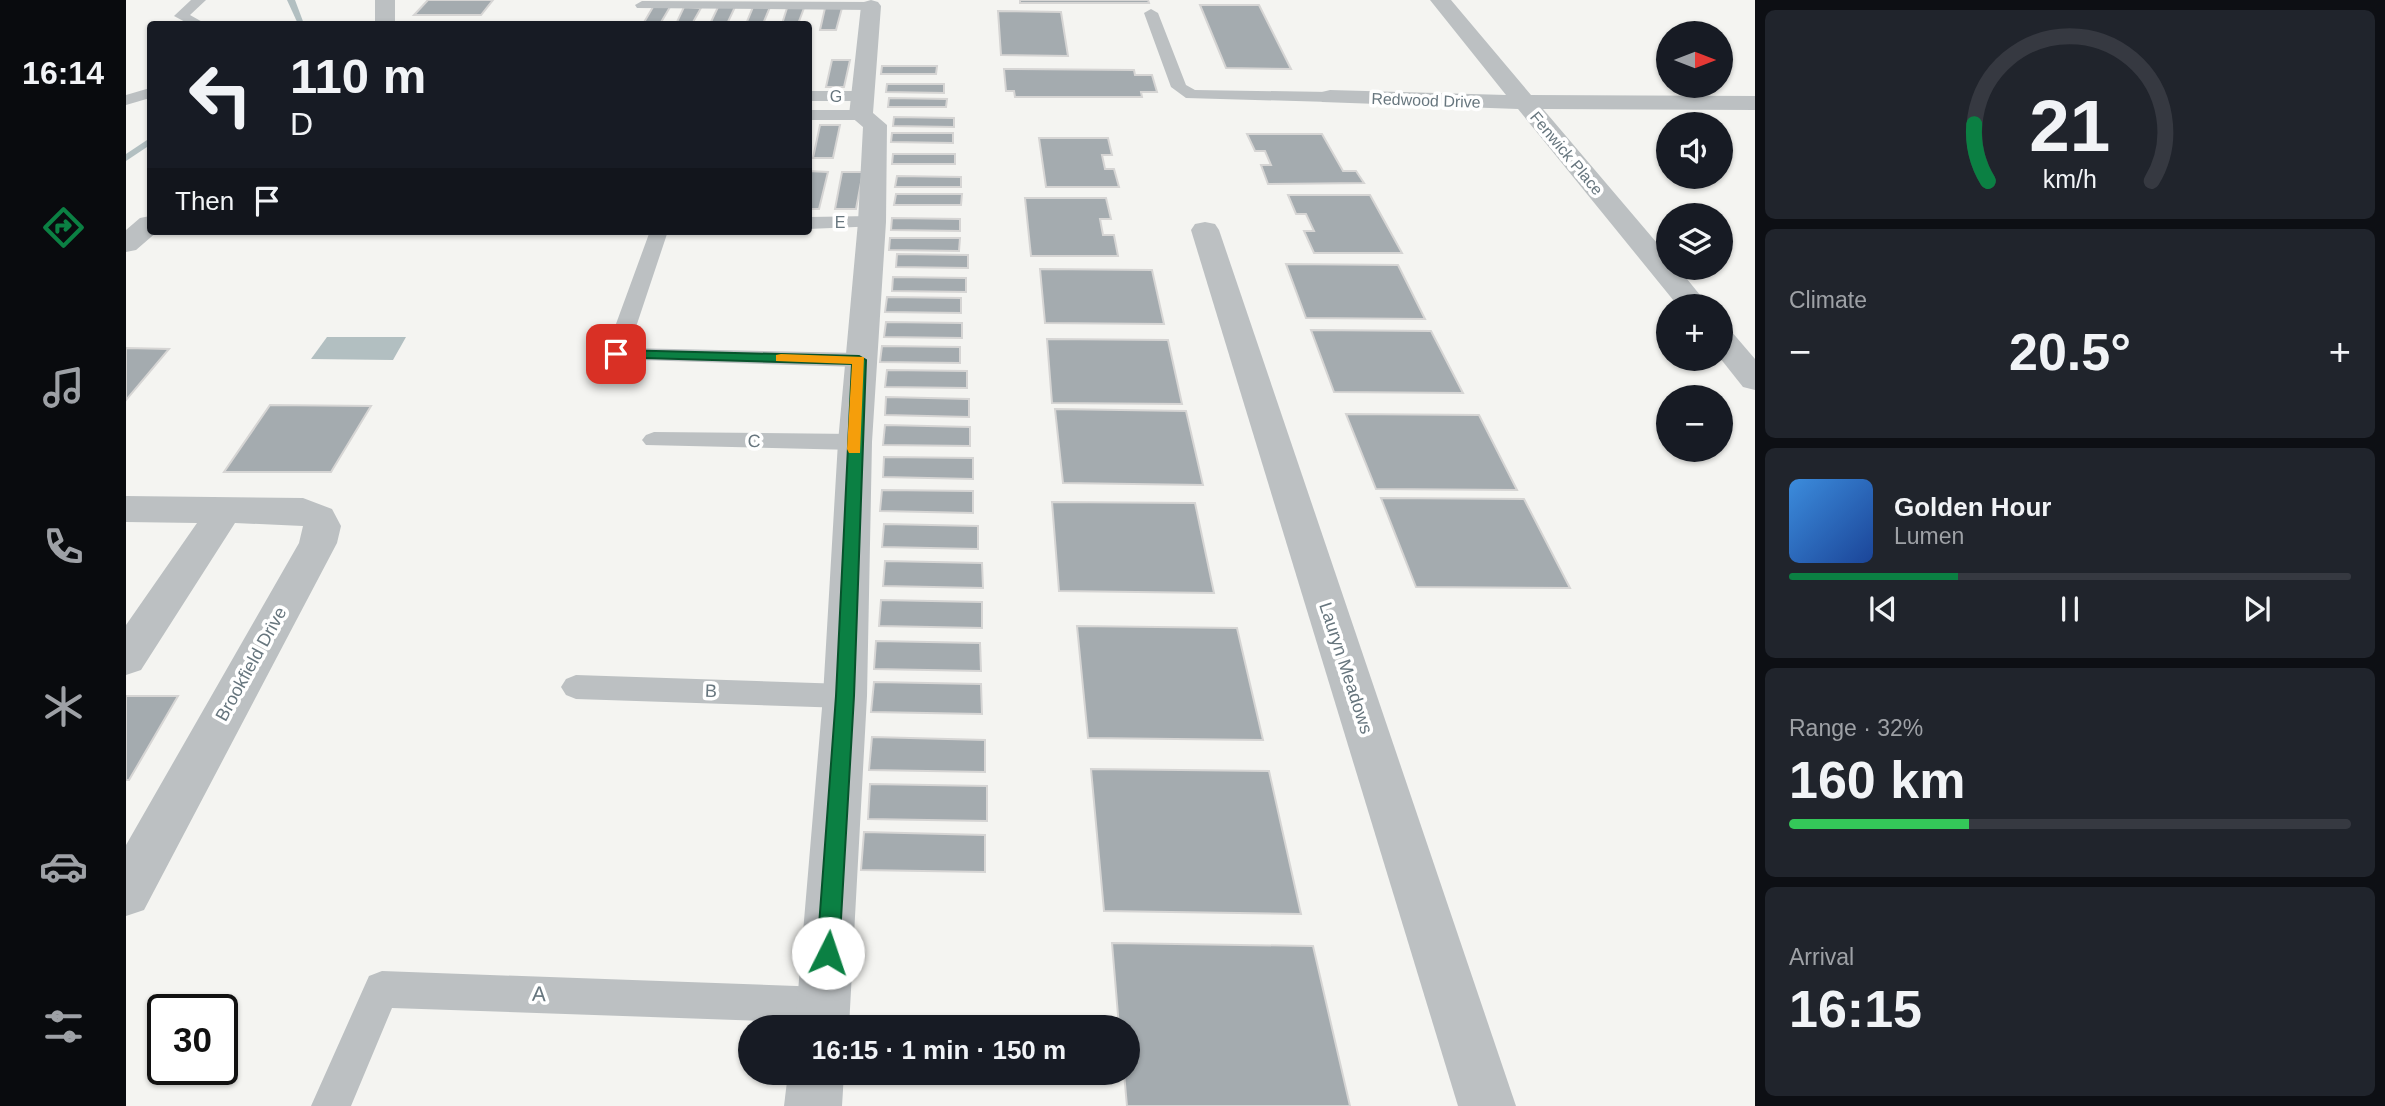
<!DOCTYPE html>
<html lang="en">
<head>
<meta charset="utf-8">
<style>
	:root { --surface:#171b24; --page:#20242c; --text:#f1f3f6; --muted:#9ea1a6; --line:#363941; --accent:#0b8043 }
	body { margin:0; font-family:Arial,sans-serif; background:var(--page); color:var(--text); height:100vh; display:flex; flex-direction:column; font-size:26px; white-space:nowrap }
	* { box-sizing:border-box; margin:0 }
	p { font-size:23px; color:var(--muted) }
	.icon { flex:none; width:38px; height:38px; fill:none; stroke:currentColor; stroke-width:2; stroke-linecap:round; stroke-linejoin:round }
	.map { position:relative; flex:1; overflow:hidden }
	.drawer { display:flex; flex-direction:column; gap:10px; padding:10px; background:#0d0f14; width:630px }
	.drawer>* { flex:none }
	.hud { position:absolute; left:21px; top:21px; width:665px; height:214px; border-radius:7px; box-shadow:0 2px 5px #0004; background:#171b24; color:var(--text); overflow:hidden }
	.needle { width:46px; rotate:90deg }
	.buttons { position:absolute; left:1530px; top:21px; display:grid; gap:14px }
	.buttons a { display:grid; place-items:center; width:77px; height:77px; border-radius:50%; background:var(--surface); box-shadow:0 2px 5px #0004; font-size:35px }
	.speed { position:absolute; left:21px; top:994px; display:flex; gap:14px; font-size:35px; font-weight:700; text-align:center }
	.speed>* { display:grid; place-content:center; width:91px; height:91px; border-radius:50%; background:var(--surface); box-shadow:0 2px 5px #0004; line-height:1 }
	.speed .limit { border:4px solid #111; border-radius:10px; background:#fff; color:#111 }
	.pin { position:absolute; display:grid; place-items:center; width:60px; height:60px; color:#fff; margin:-30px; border-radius:14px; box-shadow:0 4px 10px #0006 }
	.me { position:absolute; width:77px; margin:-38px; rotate:4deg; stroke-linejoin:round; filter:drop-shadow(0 0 5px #0008) }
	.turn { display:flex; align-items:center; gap:24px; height:147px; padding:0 28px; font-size:32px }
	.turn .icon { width:91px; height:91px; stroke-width:2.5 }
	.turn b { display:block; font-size:49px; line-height:60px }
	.then { display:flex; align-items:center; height:66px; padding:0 28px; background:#0003; gap:14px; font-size:26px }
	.big { font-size:52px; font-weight:700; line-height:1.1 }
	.drawer .card { flex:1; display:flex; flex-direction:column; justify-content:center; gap:10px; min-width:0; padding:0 24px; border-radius:10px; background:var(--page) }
	.drawer .dial { align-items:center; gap:0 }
	.dial svg { height:182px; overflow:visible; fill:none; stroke:var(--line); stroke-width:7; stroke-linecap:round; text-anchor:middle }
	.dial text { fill:var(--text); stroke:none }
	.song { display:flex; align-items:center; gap:21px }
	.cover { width:84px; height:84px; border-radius:10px; background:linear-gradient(135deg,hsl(210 70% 55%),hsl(220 70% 35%)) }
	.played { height:7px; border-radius:4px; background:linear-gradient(90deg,var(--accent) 30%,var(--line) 30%) }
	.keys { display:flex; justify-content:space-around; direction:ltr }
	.heat { display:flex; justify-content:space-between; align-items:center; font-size:38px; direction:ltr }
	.charge { height:10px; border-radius:5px; background:linear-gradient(90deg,#34c759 32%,var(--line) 0) }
	.trip { position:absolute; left:612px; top:1015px; width:402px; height:70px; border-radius:35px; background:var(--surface); box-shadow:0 2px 5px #0004; font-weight:700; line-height:70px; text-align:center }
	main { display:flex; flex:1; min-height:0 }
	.tabs { display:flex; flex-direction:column; width:126px; justify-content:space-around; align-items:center; background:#090b0e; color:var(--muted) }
	.tabs .icon { width:49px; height:49px }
	.tabs .on { color:var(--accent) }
	.tabs b { font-size:32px; color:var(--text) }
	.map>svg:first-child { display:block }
	.water { fill:#b2bfc1 }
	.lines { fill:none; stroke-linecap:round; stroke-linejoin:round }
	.stream { fill:#b2bfc1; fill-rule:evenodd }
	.building { fill:#a4abaf; stroke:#d6d5d4; stroke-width:2 }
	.lane { fill:#bcc0c2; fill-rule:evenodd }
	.street { fill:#bcc0c2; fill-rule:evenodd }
	.route { fill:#0b8043; stroke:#07532c; stroke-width:2 }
	.slow { fill:#f59e0b }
	.labels { text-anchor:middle; stroke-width:7; stroke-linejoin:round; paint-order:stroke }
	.far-street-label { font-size:16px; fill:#67767e; stroke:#fff }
	.street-label { font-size:18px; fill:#67767e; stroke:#fff }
	.near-street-label { font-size:21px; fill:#67767e; stroke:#fff }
</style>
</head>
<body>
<main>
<nav class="tabs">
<b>16:14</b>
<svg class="icon on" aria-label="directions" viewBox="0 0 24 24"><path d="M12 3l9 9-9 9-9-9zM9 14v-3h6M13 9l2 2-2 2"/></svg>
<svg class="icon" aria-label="music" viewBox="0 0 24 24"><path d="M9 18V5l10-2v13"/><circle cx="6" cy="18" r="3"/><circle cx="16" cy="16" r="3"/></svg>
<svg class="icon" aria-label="phone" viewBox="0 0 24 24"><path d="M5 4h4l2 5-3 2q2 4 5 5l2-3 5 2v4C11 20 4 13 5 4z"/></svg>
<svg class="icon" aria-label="climate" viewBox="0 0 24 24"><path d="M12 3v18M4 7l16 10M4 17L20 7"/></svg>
<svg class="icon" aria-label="car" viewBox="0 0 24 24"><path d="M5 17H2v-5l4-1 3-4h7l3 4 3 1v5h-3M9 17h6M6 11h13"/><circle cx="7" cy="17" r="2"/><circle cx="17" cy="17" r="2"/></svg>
<svg class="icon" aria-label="filters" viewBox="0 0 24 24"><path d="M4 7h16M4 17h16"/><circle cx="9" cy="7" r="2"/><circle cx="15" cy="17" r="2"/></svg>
</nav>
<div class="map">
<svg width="1629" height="1106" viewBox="0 0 1629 1106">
	<rect width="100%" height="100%" fill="#f4f4f1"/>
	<!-- water -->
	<path class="water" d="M201,337h79l-13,23 -82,-1z"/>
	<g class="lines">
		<!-- stream -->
		<g class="stream">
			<path d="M161,0h8l9,24h-6z"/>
			<path d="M24,138v7l-24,16v-7z"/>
		</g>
	</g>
	<!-- building -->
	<g class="building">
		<path d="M302,0h65l-12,15h-67z"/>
		<path d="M894,0h128l1,3h-129z"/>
		<path d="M1074,5h59l32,64 -65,-1z"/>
		<path d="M527,7h17l-10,17h-17z"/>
		<path d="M558,7l17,1 -9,16h-16z"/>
		<path d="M592,7h17l-8,17h-17z"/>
		<path d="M627,7h17l-7,17h-17z"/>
		<path d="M661,8h17l-6,16h-16z"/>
		<path d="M699,8h17l-6,22h-16z"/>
		<path d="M872,11l63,1 7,44 -67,-1z"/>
		<path d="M706,60h18l-6,27h-18z"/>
		<path d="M756,66h55l-1,8h-55z"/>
		<path d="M878,69l130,1 1,5h17l5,17h-16l1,5h-127l-1,-6h-8z"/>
		<path d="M761,84h57v9l-58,-1z"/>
		<path d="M763,98l58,1 -1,8h-58z"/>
		<path d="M768,117l60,1v9l-61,-1z"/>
		<path d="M694,125h20l-7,33h-20z"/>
		<path d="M766,133h61v10l-62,-1z"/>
		<path d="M1121,134h75l21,37h13l8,12 -96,1 -7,-19h10l-6,-14h-10z"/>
		<path d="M913,138h69l4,17h-10l3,14h9l5,18h-73z"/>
		<path d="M767,154h62v10h-63z"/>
		<path d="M682,171l20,1 -9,37h-11z"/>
		<path d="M716,172h21l-7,37h-21z"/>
		<path d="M771,176l64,1v10h-66z"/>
		<path d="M770,194h66l-1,11h-67z"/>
		<path d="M1162,195h82l32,58h-88l-10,-22h10l-8,-17h-10z"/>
		<path d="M899,198h81l5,21h-11l3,16h11l4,21h-87z"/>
		<path d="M766,218l68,1v12l-69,-1z"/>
		<path d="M764,238h70l-1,13 -70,-1z"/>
		<path d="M771,254l71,1v13l-72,-1z"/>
		<path d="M1160,264l112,1 27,54 -119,-1z"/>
		<path d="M914,269l112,1 12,54 -119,-1z"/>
		<path d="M767,277l73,1v14l-74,-1z"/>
		<path d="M761,297l74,1v15l-76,-1z"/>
		<path d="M760,322l76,1v15l-78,-1z"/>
		<path d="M1185,330l120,1 32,62 -129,-1z"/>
		<path d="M921,339l121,1 14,64 -130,-1z"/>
		<path d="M756,346l78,1v16l-80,-1z"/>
		<path d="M0,348l43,1 -43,51z"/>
		<path d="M761,370l80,1v17l-82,-1z"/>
		<path d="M760,397l83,2v18l-84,-2z"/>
		<path d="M144,405l101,1 -40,66h-107z"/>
		<path d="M929,409l131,2 17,74 -140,-2z"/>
		<path d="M1220,414l133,1 38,75 -141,-1z"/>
		<path d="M759,425l85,2v19l-87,-1z"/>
		<path d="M758,457l89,1v21l-90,-2z"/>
		<path d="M756,490l91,1v22l-93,-2z"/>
		<path d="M1255,498l143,1 46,89 -154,-1z"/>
		<path d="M926,502l143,1 19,90 -155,-2z"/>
		<path d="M758,524l94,2v23l-96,-2z"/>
		<path d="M759,561l97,2 1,25 -100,-2z"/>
		<path d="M755,600l101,2v26l-103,-2z"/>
		<path d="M951,626l160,2 26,112 -175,-2z"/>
		<path d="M750,641l104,2 1,28 -107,-2z"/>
		<path d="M748,682l107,2 1,30 -111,-2z"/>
		<path d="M0,696h52l-49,84h-3z"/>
		<path d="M746,737l113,3v32l-116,-2z"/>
		<path d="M965,769l178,2 32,143 -197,-3z"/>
		<path d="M744,784l117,2v35l-119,-2z"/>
		<path d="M738,832l121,3v37l-124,-2z"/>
		<path d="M986,943l201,3 37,160h-223l-3,-33h5v-46h-10z"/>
	</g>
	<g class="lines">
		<!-- lane -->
		<g class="lane">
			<path d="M65,0h15l-16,15 16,9h-17l-15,-8z"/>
			<path d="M516,1l229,1 7,4 -7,4 -234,-2 -2,-3z"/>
			<path d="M1025,9l7,4 28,72 9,5 135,2 8,5 -8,5 -144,-4 -15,-11 -27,-74z"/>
			<path d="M24,88v10l-24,7v-10z"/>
			<path d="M682,91h55l8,5 -8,5h-55z"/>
			<path d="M682,110h53l8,5 -8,5h-53z"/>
			<path d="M746,216l7,2 2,4 -2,4 -71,3v-12z"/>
			<path d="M524,231h18l-39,117 230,5 8,2 3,5 -3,5 -8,2 -251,-8 -3,-5z"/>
			<path d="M528,432l201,2 8,3 4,5 -4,5 -8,3 -209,-5 -4,-5 4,-5z"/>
			<path d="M450,675l269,9 10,4 5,8 -5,8 -10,4 -269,-9 -10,-4 -5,-8 5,-8z"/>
			<path d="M256,971l442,16 13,5 5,13 -5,13 -13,5 -432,-15 -41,98h-40l58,-130z"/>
		</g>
		<!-- street -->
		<g class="street">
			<rect x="249" y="0" width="20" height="24"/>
			<path d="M745,0l7,2 3,4 -8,107 14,12 -1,97 -14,220 -5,254 -18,331h-54l28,-331 15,-254 20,-220 5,-95 -14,-12 12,-109 3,-4z"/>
			<path d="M1304,0h21l80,95 224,1v14l-212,-1 125,147v12h10l31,38h-31l-160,-197 -196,-7 -3,-5 3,-5 8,-2 176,5z"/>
			<path d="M24,216v15h8l-22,19 -10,2v-22l14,-12z"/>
			<path d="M1079,222l10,2 4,6 297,876h-58l-267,-876 4,-6z"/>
			<path d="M1594,329l11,2 24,28v31l-12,-3 -23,-29z"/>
			<path d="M0,496l177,2 29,11 9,17 -4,17 -193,367 -18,6v-71l173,-302 4,-17 -68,-3 -94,147 -15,5v-50l71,-102 -71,-1z"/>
			<path d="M662,1073h56l-2,33h-58z"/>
		</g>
	</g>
	<!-- route -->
	<path class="route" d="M490,350l243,6 7,4 -12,336 -15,257 -4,8 -7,3 -8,-3 -3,-8 19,-257 16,-332 -241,-7v-6z"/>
	<!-- slow -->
	<path class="slow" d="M655,354l83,3 -4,96h-11l-2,-4 5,-85 -76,-3v-6z"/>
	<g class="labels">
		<!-- far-street labels -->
		<g class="far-street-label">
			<text x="710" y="102">G</text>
			<text transform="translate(1300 100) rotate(2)" y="6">Redwood Drive</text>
			<text transform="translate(1441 153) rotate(50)" y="6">Fenwick Place</text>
			<text x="714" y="228">E</text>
		</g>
		<!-- street labels -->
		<g class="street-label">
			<text transform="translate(628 441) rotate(1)" y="6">C</text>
			<text transform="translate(125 664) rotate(-61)" y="6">Brookfield Drive</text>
			<text transform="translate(1220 668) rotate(72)" y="6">Lauryn Meadows</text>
			<text transform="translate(585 691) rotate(2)" y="6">B</text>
		</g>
		<!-- near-street labels -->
		<g class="near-street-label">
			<text transform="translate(413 994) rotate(2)" y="7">A</text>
		</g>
	</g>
</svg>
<div class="buttons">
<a><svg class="needle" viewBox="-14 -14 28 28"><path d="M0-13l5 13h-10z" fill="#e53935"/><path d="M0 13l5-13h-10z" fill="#9ea1a6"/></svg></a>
<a><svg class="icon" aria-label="sound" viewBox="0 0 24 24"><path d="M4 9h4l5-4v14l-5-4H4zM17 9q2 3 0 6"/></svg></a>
<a><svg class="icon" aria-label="layers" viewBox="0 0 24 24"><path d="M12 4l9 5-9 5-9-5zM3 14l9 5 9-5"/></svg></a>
<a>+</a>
<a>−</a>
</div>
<div class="speed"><div class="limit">30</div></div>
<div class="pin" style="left:490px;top:354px;background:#d93025"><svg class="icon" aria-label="arrive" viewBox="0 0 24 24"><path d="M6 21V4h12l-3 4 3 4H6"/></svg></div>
<svg class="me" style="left:702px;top:953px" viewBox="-20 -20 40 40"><circle r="19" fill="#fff"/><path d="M0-13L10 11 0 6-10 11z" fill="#0b8043"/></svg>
<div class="trip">16:15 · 1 min · 150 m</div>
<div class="hud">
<div class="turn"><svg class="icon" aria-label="left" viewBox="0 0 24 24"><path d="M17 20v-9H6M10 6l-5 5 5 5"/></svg><div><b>110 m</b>D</div></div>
<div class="then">Then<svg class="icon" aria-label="arrive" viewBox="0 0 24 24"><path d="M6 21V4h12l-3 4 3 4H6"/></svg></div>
</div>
</div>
<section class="drawer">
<div class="card dial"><svg viewBox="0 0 100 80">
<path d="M14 69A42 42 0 1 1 86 69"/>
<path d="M14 69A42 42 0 0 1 8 44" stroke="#0b8043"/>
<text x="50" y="56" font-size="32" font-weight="700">21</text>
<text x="50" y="72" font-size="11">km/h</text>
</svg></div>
<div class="card"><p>Climate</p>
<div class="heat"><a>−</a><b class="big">20.5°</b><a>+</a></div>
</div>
<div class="card">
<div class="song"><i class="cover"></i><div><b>Golden Hour</b><p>Lumen</p></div></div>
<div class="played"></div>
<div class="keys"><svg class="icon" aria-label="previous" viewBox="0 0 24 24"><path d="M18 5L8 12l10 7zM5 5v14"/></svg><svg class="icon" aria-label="pause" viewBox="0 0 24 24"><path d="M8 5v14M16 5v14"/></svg><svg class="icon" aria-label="next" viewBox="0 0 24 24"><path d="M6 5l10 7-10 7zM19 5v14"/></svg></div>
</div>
<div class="card"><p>Range · 32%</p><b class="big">160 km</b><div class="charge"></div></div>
<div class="card"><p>Arrival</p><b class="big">16:15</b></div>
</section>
</main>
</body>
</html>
